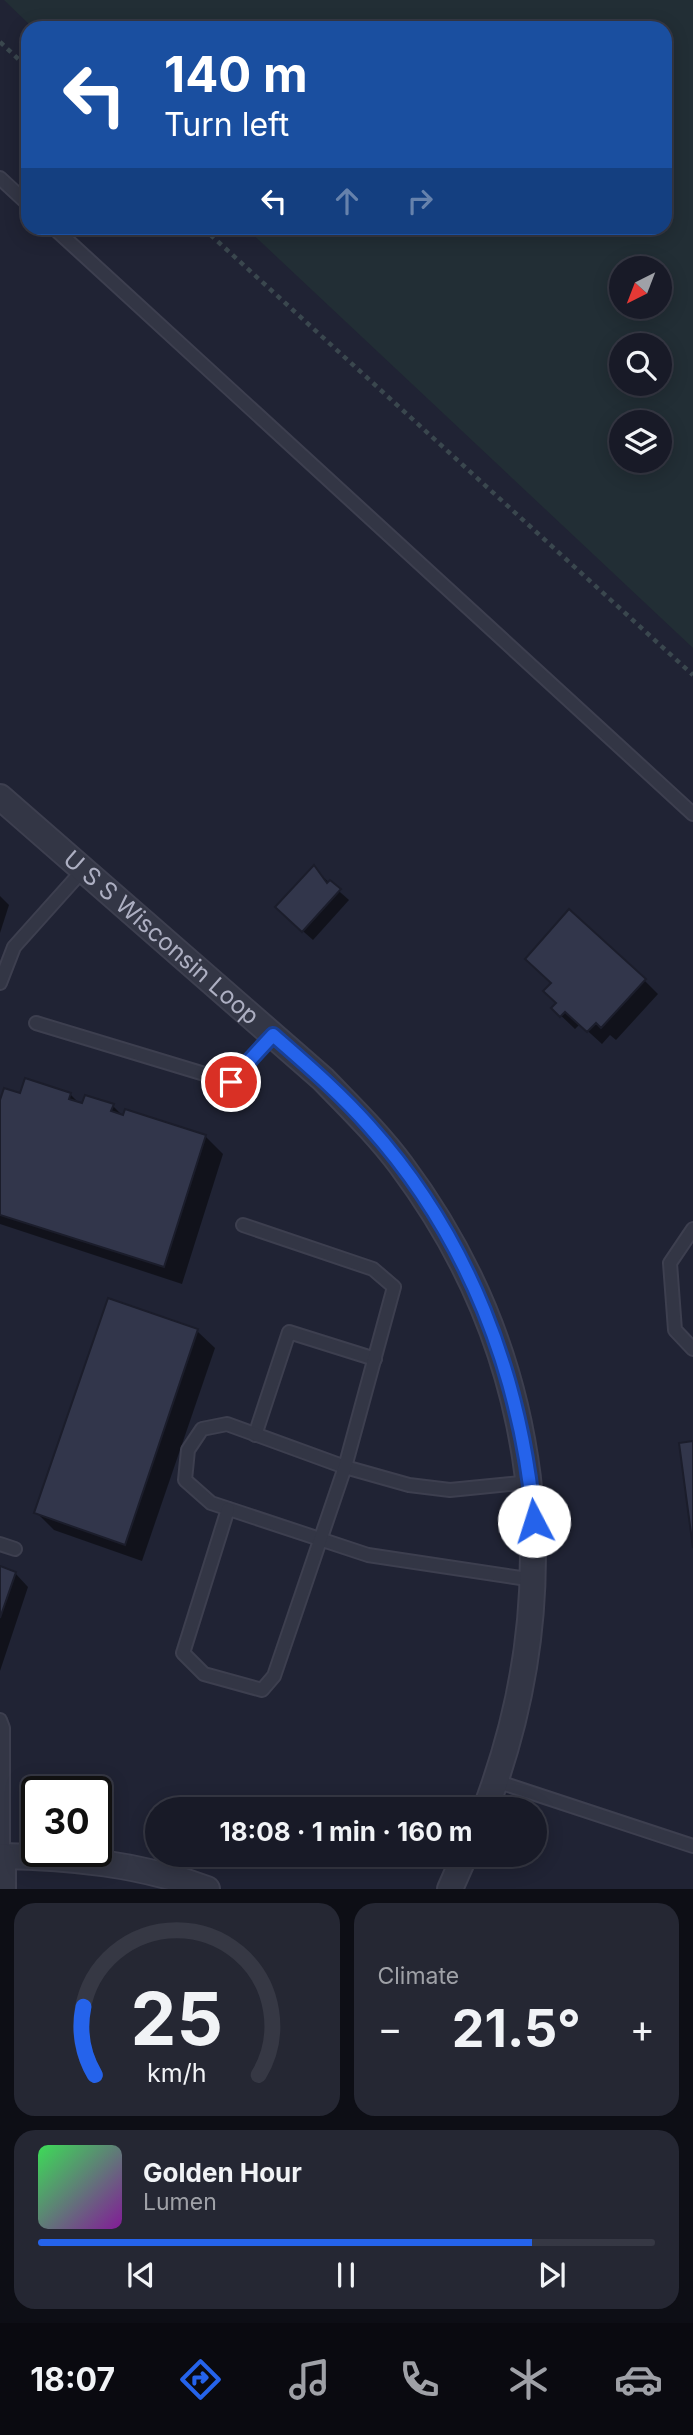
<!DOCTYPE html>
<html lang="en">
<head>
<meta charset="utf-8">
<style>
	:root { --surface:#181a27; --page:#252733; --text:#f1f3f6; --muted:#9fa1a7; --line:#363844; --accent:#2563eb }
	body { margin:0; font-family:Inter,sans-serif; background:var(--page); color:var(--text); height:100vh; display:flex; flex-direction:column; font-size:26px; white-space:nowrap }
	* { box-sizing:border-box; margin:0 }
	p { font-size:23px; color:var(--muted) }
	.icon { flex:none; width:38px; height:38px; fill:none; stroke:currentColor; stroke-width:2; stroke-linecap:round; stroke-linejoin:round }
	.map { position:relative; height:1889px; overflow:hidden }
	.details { display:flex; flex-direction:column; gap:14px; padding:14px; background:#0d0e15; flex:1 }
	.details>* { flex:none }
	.banner { position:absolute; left:21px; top:21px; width:651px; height:214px; border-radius:21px; box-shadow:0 4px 18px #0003,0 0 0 2px var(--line); background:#1a4fa0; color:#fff; overflow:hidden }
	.needle { width:46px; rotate:222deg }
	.controls { position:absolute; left:609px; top:256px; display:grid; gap:14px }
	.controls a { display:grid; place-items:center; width:63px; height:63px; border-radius:50%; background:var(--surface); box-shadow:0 4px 18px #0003,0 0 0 2px var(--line); font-size:35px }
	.speed { position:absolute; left:21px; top:1776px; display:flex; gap:14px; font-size:35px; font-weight:700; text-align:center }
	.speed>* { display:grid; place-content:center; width:91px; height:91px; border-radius:50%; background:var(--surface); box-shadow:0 4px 18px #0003,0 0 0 2px var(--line); line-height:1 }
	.speed .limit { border:4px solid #111; border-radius:10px; background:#fff; color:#111 }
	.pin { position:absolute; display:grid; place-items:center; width:60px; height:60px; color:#fff; margin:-30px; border:4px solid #fff; border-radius:50%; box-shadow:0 2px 7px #0007 }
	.me { position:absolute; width:77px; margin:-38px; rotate:355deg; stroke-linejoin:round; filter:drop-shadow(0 0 5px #0008) }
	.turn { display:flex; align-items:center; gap:24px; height:147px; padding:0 28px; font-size:32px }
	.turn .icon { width:91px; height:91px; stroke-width:2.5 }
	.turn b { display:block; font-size:49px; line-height:60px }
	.lanes { display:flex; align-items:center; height:66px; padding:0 28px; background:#0003; justify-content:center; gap:35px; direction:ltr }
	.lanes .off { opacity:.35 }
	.big { font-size:52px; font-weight:700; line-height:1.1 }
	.details .tile { flex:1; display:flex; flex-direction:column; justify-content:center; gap:10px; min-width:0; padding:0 24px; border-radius:21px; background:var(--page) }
	.details .dial { align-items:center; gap:0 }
	.dial svg { height:182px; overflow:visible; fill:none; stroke:var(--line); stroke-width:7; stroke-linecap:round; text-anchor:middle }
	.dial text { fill:var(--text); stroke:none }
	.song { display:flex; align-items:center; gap:21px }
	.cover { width:84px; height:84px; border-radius:10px; background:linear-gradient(135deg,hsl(130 70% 55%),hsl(290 70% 35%)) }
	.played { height:7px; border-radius:4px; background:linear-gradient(90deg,var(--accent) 80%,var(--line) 80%) }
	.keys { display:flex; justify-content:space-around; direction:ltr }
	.heat { display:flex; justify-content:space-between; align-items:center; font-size:38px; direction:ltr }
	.details .tiles { flex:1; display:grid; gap:14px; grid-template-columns:1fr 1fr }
	.tile:last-child { grid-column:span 2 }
	.trip { position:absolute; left:145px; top:1797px; width:402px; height:70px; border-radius:35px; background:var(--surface); box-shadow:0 4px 18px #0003,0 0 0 2px var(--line); font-weight:700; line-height:70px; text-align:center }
	.tab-bar { display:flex; height:112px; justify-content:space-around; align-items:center; background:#0a0a10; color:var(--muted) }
	.tab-bar .icon { width:49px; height:49px }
	.tab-bar .on { color:var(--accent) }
	.tab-bar b { font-size:32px; color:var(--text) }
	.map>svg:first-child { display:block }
	.green { fill:#222e35; fill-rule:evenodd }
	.shadow { fill:#0007 }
	.building { fill:#32364b; stroke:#1b1d2b; stroke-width:2 }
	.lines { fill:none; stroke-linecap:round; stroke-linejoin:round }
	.lane-casing { stroke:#3d3f4f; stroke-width:16 }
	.street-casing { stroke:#3d3f4f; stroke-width:28 }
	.path { stroke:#3a474e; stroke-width:4.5; stroke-dasharray:5 5; stroke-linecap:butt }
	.lane { stroke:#333645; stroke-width:12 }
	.street { stroke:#333645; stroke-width:24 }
	.route-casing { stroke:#184099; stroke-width:18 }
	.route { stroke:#2563eb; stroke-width:12 }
	.labels { text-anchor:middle; stroke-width:7; stroke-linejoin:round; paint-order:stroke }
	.street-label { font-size:24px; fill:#adafc2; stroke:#191b29 }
</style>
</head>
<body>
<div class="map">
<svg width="693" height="1889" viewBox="0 0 693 1889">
	<rect width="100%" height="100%" fill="#202334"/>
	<!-- green -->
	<path class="green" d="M4,0h689v648l-447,-420h419v-200h-632zM621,268h39v38h-39zM621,345h39v38h-39zM621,422h39v38h-39z"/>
	<!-- shadow -->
	<g class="shadow">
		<path d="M323,877l26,23 -36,40 -26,-23z"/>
		<path d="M0,896l9,9 -9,28z"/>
		<path d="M644,980l14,14 -42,46 -6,-5 -8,9 -22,-20 -5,5 -22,-21 4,-5 -4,-20z"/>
		<path d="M70,1094l10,10 33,2 11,11 2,-6 80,26 17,17 -41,130 -182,-60v-119l21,-10z"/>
		<path d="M197,1331l18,17 -73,213 -88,-31 -17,-17z"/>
		<path d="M0,1568l15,5 13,14 -28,84z"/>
	</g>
	<!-- building -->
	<g class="building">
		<path d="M314,865l13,18 3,-3 11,9 -39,43 -27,-25z"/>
		<path d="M569,909l77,70 -45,49 -5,-5 -9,9 -22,-20 -5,5 -9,-9 5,-5 -13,-12 8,-8 -26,-24z"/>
		<path d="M25,1078l46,15 -2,6 13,4 3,-8 29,9 -3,7 12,4 2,-6 81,26 -42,132 -164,-52v-115l4,-12 16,5z"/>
		<path d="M108,1298l90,31 -73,216 -91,-32z"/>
		<path d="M693,1441v107l-14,-105z"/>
		<path d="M0,1566l16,6 -16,46z"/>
	</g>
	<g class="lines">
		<defs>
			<g id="lane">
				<path d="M0,178l28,26"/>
				<path d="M54,228l639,586"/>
				<path d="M0,983l14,-36 69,-77"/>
				<path d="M36,1023l195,59 8,-3 11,-19 23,-25"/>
				<path d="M693,1229l-23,34 5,67 18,19"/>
				<path d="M255,1435l34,-103 86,27"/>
				<path d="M530,1482l-80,8 -41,-5 -64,-18 -118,-43 -25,5 -14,21 -3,30 26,23 157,52 166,25"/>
				<path d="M228,1509l-45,144 21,21 58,16 12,-14 71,-209 49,-180 -21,-18 -130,-44"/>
				<path d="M0,1544l15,5"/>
				<path d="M0,1720l3,8v128"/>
				<path d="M496,1781l197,65"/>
			</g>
			<g id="street">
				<path id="s1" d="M0,797l323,282c27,28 55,55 78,86 142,190 168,425 84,645"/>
				<path d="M0,1856c70,1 141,8 207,33"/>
				<path d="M3,1889v-33"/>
				<path d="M450,1889l15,-34"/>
			</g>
		</defs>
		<!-- lane casing -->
		<use href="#lane" class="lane-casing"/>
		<!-- street casing -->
		<use href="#street" class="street-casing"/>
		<!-- path -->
		<g class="path">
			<path d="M0,42l28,26"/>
			<path d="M203,228l490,447"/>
		</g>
		<!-- lane -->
		<use href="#lane" class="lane"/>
		<!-- street -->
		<use href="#street" class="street"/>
	</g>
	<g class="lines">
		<defs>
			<path id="route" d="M231,1082l8,-3 11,-19 23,-25c33,29 67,58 96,91 99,110 152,249 165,395"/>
		</defs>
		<!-- route casing -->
		<use href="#route" class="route-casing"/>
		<!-- route -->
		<use href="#route" class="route"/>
	</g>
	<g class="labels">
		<!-- street labels -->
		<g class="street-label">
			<text dy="8" stroke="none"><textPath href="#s1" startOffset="214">U S S Wisconsin Loop</textPath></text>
		</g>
	</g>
</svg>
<div class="controls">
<a><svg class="needle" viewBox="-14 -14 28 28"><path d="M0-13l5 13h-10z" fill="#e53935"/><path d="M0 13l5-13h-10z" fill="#9fa1a7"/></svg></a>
<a><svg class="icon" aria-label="search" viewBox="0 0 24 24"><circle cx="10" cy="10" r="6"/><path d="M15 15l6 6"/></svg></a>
<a><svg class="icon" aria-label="layers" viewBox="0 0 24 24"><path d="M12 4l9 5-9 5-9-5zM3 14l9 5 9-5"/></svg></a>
</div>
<div class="speed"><div class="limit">30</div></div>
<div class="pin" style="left:231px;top:1082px;background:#d93025"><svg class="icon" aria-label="arrive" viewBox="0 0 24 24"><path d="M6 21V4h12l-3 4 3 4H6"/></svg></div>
<svg class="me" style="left:534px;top:1521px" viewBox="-20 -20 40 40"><circle r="19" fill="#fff"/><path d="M0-13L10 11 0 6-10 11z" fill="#2563eb"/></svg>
<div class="trip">18:08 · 1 min · 160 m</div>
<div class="banner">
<div class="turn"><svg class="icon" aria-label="left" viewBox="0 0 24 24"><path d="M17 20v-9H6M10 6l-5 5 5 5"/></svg><div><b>140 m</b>Turn left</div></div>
<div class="lanes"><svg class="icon" aria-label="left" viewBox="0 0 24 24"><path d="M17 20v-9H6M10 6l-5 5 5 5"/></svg><svg class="icon off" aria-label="ahead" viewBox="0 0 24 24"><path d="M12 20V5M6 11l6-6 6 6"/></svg><svg class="icon off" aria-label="right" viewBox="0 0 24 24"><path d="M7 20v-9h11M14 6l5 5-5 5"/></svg></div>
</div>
</div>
<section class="details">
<div class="tiles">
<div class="tile dial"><svg viewBox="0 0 100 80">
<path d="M14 69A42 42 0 1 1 86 69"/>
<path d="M14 69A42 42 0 0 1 9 39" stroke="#2563eb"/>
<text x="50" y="56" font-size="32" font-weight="700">25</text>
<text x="50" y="72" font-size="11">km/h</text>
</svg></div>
<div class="tile"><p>Climate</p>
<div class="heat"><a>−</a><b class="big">21.5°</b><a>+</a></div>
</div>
<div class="tile">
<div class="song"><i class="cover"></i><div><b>Golden Hour</b><p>Lumen</p></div></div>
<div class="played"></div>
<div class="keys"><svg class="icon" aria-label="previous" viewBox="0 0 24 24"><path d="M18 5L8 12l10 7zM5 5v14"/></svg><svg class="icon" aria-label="pause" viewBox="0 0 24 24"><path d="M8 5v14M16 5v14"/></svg><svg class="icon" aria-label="next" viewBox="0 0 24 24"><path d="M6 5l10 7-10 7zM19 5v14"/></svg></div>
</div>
</div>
</section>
<nav class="tab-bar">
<b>18:07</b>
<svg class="icon on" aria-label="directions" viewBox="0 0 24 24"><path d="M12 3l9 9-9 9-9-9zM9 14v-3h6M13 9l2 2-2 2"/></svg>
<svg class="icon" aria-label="music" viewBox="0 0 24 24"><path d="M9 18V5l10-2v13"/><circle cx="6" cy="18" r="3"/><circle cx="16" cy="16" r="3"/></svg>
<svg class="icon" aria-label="phone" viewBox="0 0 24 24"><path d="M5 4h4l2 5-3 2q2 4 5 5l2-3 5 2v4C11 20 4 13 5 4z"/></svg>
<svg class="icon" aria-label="climate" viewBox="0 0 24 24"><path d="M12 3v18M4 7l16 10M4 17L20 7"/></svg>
<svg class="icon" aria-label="car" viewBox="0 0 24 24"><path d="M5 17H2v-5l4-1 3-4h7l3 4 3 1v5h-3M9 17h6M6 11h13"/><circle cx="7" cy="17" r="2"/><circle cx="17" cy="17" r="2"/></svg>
</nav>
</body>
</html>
